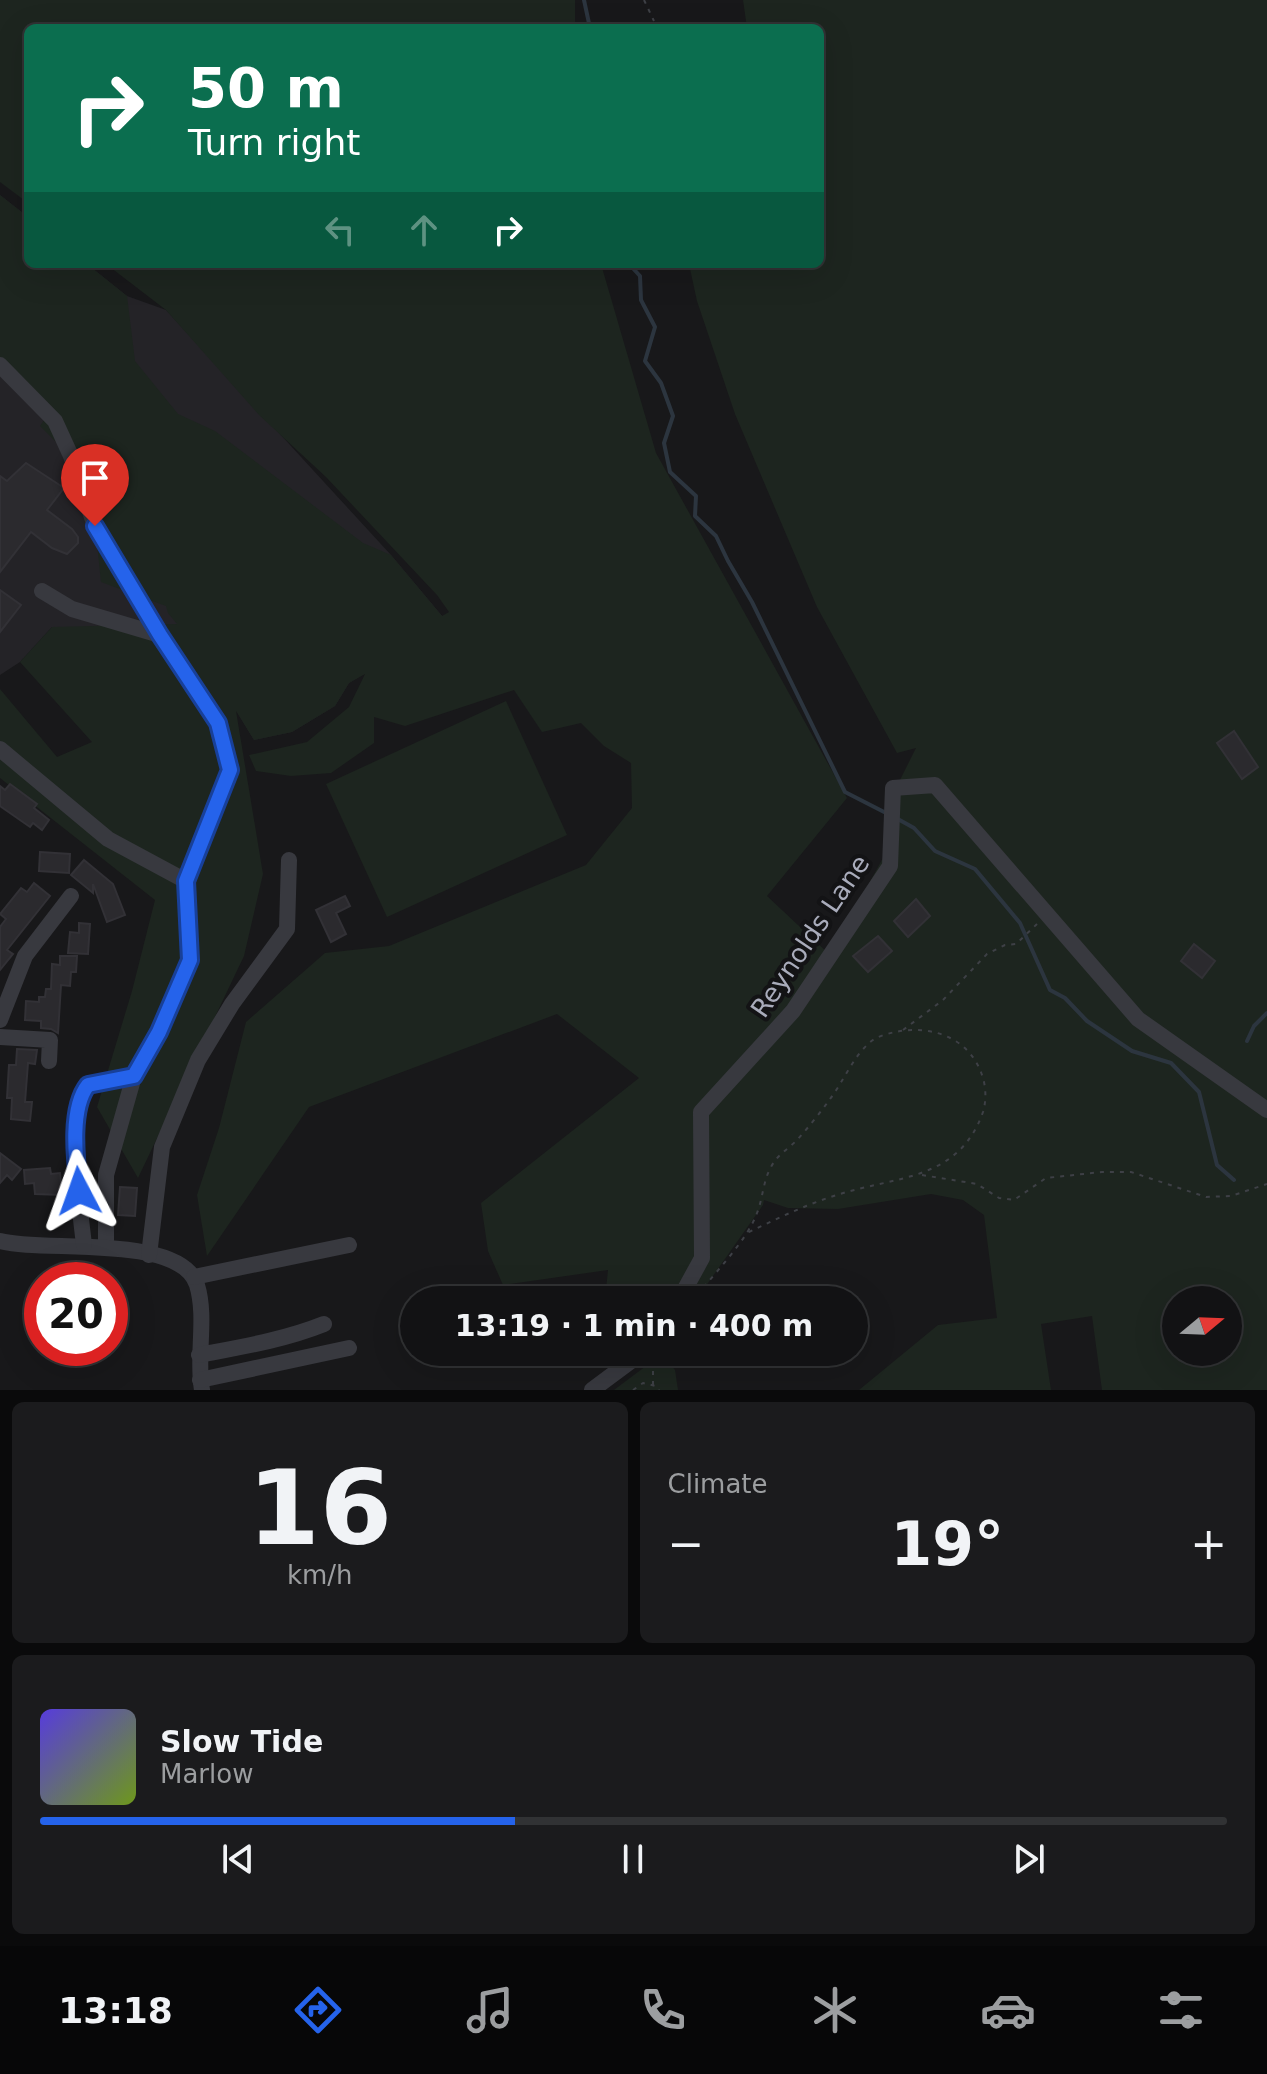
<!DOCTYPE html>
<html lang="en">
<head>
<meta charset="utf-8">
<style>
	:root { --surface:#121214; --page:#1b1b1d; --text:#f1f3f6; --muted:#9c9ea0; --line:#313234; --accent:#2563eb }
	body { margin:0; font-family:"DejaVu Sans",sans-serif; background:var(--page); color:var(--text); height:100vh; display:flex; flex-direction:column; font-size:30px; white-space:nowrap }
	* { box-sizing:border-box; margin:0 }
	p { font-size:26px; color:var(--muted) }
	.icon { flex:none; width:44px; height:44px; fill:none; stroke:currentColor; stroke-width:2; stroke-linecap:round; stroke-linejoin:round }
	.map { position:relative; height:1390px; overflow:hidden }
	.panel { display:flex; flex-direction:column; gap:12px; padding:12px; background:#0a0a0b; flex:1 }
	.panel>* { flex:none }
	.hud { position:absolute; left:24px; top:24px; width:800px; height:244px; border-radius:12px; box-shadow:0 8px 32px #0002,0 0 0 2px var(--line); background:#0b6e4f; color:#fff; overflow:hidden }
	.needle { width:52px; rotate:71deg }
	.fabs { position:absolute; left:1162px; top:1286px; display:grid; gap:16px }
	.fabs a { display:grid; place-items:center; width:80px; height:80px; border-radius:50%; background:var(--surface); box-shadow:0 8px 32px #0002,0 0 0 2px var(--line); font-size:40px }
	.speed { position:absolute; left:24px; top:1262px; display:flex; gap:16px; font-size:40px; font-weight:700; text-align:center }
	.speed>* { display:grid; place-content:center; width:104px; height:104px; border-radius:50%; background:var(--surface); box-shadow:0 8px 32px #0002,0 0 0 2px var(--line); line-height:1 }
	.speed .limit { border:12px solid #d22; background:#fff; color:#111 }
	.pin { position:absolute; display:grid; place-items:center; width:68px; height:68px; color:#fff; margin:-82px -34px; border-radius:50% 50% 50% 0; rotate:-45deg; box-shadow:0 0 8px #0007 }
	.pin .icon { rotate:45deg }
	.me { position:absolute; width:88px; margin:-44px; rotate:356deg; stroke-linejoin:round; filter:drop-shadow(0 0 6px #0008) }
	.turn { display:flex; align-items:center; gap:28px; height:168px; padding:0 32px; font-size:36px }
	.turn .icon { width:104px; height:104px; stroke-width:2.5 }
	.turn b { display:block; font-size:56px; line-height:68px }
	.lanes { display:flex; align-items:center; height:76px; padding:0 32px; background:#0003; justify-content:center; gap:40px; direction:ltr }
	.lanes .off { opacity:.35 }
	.big { font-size:60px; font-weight:800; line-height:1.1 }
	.panel .tile { flex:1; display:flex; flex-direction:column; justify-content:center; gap:12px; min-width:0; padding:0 28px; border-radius:12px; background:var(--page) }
	.panel .dial { align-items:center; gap:0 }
	.dial b { font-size:104px; line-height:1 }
	.song { display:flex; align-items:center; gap:24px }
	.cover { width:96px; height:96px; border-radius:12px; background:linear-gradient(135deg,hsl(250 70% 55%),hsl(80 70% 35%)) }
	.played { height:8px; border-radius:4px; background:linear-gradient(90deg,var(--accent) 40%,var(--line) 40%) }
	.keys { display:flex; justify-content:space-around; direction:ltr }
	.heat { display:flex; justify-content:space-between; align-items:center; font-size:44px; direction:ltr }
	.panel .tiles { flex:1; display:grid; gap:12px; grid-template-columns:1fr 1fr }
	.tile:last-child { grid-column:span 2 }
	.trip { position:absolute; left:400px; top:1286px; width:468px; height:80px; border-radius:40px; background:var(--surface); box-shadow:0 8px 32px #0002,0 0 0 2px var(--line); font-weight:800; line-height:80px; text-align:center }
	.tabs { display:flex; height:128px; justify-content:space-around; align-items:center; background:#070708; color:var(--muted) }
	.tabs .icon { width:56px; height:56px }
	.tabs .active { color:var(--accent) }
	.tabs b { font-size:36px; color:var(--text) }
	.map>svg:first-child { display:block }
	.built { fill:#242327 }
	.green { fill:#1d251f; fill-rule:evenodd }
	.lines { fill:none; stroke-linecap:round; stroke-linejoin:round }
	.stream { stroke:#2c353f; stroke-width:4 }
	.building { fill:#2b2a2e; stroke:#323136; stroke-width:2 }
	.path { stroke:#3e4046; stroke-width:2; stroke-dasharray:4 6; stroke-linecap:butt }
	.minor { stroke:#38393f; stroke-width:16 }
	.route-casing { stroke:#184099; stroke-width:20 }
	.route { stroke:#2563eb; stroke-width:14 }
	.labels { text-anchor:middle; stroke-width:8; stroke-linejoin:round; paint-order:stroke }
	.street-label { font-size:26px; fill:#a9acbb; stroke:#131315 }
</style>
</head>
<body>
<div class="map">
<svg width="1267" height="1390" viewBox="0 0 1267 1390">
	<rect width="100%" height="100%" fill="#18181a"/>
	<!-- built -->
	<path class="built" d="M0,195l28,22v47h59l40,32 39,14 225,245 57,68 -99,60 -14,23 -43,26 -38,8 -56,-93 -146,-20 -32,35 -20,13z"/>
	<!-- green -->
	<g class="green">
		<path d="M0,0h575v28h-547v175l-28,-21z"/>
		<path d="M743,0h524v1390h-165l-10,-74 -51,8 10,66h-192l79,-65 59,-7 -13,-103 -21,-15 -32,-6 -93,15 -50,-1 -24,-8 -1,5 -67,95h-91l3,-30 -105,15 -15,-34 -7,-48 158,-125 -82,-64 -248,93 -102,149 -10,-61 22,-67 27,-106 79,-69 64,-7 197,-81 46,-57 -1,-45 -27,-17 -23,-23 -39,9 -28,-42 -109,36 -31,-9v26l-43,30 -40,3 -35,-5 -7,-16 58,-13 42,-35 16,-33 -16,9 -14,23 -43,26 -38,8 -18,-29 27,163 -19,82 -106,222 -41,-71 35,-116 23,-91 -155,-122v-89l57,68 35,-15 -72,-80 32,-35 125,-3 -9,-11 -2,-7 -65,-24 -7,-67 -33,-68 -21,-21 8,-12 -48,-48v-171l28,22v47h59l40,32 8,65 43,53 37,17 148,112 28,12 51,61 7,-4 -12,-17 -111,-118 -67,-62 -93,-105 -60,-46h495l55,189 191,345 -80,98 63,59 60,-110 3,-51 23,-46 -19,5 -80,-146 -82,-193 -38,-113 -8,-37h131v-236h-73zM1176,1300h52v52h-52z"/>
		<path d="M506,701l61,134 -180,82 -61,-133z"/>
		<path d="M662,1354l13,16 3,20h-64z"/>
	</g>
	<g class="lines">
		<!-- stream -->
		<g class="stream">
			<path d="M584,0l6,28"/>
			<path d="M629,264l11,12 1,24 14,27 -10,34 16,22 12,33 -9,27 6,29 26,24 -1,20 21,20 12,25 24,41 93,190 43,22"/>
			<path d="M896,818l18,10 21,23 40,18 45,54 30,67 15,8 22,23 45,30 39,12 28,29 18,73 17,15"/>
			<path d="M1247,1041l7,-15 13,-13"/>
		</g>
	</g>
	<!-- building -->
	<g class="building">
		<path d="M26,463l38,25 -17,22 25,19 6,8v6l-11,11 -15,-6 -21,-16 -31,40v-96l7,5z"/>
		<path d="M0,590l21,15 -21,27z"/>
		<path d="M1234,731l24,36 -16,12 -25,-36z"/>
		<path d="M10,784l27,20 -3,4 15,12 -7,10 -9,-7 -3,4 -30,-21v-20l5,4z"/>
		<path d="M40,852l30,2 -1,19 -30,-2z"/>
		<path d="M84,860l29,24 12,31 -18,7 -14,-38v9l-22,-18z"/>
		<path d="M34,883l16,13 -43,54 6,4 -13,16v-43l6,-8 -6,-5 21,-26 6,4z"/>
		<path d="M345,896l5,10 -14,7 10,21 -15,8 -15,-32z"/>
		<path d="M916,899l14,17 -22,21 -14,-16z"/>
		<path d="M79,923l11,1 -2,30 -20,-1 2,-21 9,1z"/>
		<path d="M878,936l14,15 -24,21 -15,-16z"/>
		<path d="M1194,944l21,17 -13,17 -21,-17z"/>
		<path d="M60,956h17l-1,16h-5l-1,14 -9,-1 -3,48 -7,-4 -10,-1v-7l-16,-1 1,-19 13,1v-5h6l1,-8h5l1,-25 8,1z"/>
		<path d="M17,1049l20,1 -2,14 -7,-1 -3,39h7l-2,19 -19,-2 1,-21h-5l2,-33h7z"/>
		<path d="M0,1153l21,16 -9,11 -5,-5 -7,8z"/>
		<path d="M50,1168l1,6 9,-1 2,22 -27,-1 -1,-11 -9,1 -1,-14z"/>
		<path d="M120,1187l17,1 -2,28 -17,-1z"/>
	</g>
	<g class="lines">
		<!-- path -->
		<g class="path">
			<path d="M644,0l10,21"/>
			<path d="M903,1030l40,-30 44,-46 18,-9 11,-1 21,-20"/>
			<path d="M922,1175l55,9 22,14 15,2 32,-22 56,-6h29l75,25 25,-1 36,-12"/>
			<path d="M704,1287c17,-21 44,-49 53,-74 6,-15 6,-32 14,-46 6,-12 16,-17 25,-26 12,-13 24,-28 34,-42 13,-17 22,-40 38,-55 7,-7 18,-10 27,-12 40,-8 79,8 89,50 2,9 2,20 -1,30 -24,68 -85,64 -143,82 -33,10 -64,25 -95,40"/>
			<path d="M653,1385v-23"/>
			<path d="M633,1390l10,-7 13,3 3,4"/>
		</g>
		<!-- minor -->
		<g class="minor">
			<path d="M0,365l55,56 16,35 24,70 65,109"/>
			<path d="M42,591l30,18 88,26 58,88 12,47 -44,111"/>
			<path d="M0,749l108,90 78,42 4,79 -31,72 -25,44 -28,99v71"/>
			<path d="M0,1020l25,-64 46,-60"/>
			<path d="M0,1037l50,3 -1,21"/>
			<path d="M0,1241c42,12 181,-8 197,44 10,33 -1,71 5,105"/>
			<path d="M84,1245c-4,-38 -19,-130 4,-160l46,-9"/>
			<path d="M149,1255l13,-108 36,-87 34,-56 55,-75 2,-69"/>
			<path d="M194,1277l155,-32"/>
			<path d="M679,1300l23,-42 -1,-146 92,-101 97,-145 3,-78 42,-3 203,234 129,91"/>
			<path d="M199,1355c42,-8 85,-15 125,-31"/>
			<path d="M200,1380l149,-32"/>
			<path d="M592,1390l51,-38"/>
		</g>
	</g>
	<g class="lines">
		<defs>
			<path id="route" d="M79,1191c-3,-29 -10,-82 9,-106l46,-9 25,-44 31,-72 -4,-79 44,-111 -12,-47 -58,-88 -65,-109"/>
		</defs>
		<!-- route casing -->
		<use href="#route" class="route-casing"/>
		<!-- route -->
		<use href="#route" class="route"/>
	</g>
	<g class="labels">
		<!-- street labels -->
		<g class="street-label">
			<text transform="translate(810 936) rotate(-56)" y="9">Reynolds Lane</text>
		</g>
	</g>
</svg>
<div class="fabs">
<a><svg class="needle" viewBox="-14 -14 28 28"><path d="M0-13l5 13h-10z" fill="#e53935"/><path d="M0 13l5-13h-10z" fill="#9c9ea0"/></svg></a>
</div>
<div class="speed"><div class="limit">20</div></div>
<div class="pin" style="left:95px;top:526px;background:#d93025"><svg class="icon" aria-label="arrive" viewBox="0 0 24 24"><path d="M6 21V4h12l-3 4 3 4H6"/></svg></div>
<svg class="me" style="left:79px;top:1191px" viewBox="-20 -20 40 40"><path d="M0-17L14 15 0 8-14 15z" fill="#2563eb" stroke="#fff" stroke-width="4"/></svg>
<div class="trip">13:19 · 1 min · 400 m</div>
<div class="hud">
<div class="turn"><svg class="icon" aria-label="right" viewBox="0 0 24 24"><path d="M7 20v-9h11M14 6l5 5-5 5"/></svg><div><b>50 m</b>Turn right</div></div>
<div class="lanes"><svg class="icon off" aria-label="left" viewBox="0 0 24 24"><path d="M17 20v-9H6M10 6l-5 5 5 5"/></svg><svg class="icon off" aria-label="ahead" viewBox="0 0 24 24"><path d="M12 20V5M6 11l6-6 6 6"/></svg><svg class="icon" aria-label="right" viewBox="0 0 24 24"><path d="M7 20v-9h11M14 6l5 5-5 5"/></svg></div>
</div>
</div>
<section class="panel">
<div class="tiles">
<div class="tile dial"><b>16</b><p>km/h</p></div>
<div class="tile"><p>Climate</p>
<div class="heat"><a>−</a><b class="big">19°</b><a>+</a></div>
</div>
<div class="tile">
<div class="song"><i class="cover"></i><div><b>Slow Tide</b><p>Marlow</p></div></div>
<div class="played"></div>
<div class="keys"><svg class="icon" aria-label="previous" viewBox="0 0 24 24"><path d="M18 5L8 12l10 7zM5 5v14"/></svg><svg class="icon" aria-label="pause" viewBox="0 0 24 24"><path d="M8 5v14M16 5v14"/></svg><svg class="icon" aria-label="next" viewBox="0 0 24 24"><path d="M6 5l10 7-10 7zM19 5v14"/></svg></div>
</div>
</div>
</section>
<nav class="tabs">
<b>13:18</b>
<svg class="icon active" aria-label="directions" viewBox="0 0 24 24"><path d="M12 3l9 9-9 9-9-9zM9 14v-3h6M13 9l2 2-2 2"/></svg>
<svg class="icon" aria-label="music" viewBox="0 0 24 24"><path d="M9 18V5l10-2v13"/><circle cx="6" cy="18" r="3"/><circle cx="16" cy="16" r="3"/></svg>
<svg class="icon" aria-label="phone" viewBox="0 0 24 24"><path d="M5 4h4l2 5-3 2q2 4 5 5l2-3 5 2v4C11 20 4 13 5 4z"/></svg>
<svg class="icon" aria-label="climate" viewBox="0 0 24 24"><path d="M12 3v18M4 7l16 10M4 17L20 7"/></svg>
<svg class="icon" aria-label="car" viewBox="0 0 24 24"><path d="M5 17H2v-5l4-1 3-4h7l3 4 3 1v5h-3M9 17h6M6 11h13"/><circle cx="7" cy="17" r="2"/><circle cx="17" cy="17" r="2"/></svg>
<svg class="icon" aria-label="filters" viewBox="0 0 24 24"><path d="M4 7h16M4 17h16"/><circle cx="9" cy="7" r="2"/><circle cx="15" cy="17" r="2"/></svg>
</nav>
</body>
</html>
